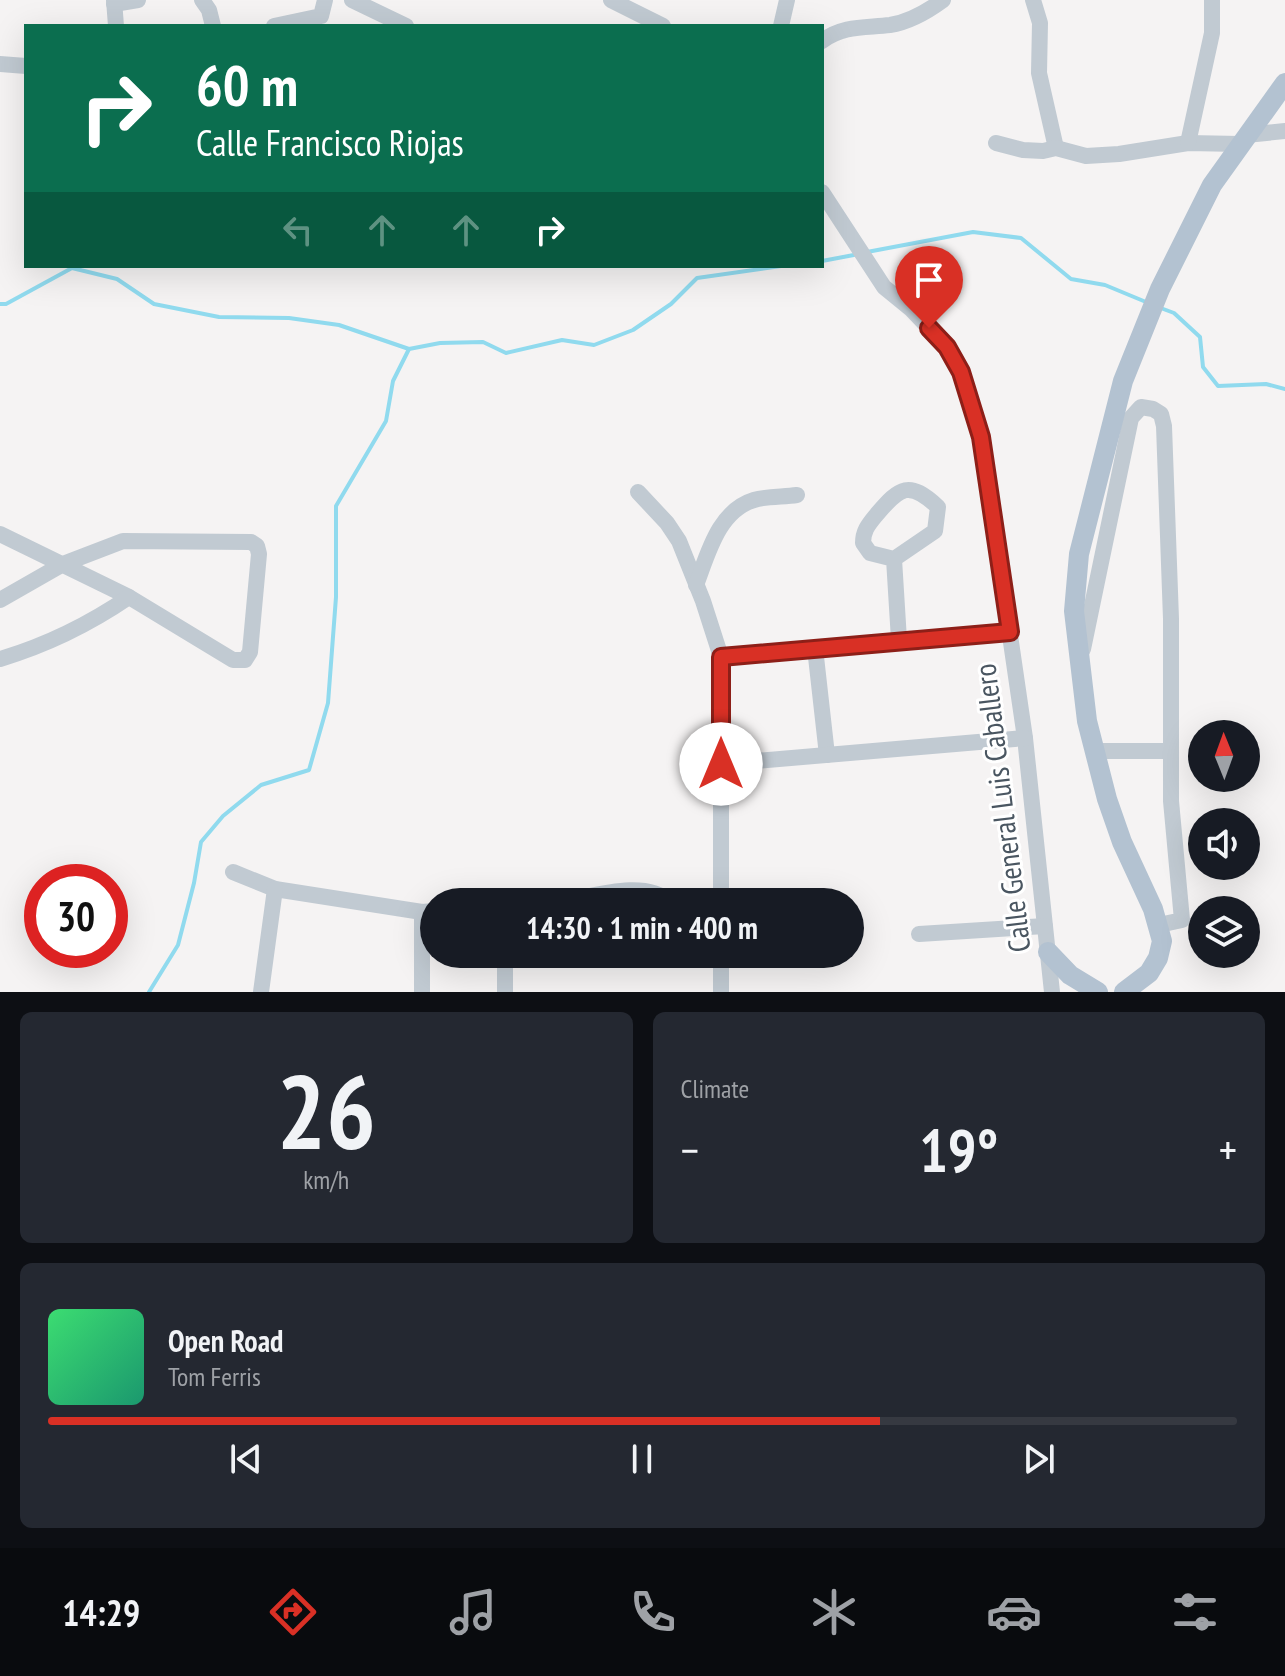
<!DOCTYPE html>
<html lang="en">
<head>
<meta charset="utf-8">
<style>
	:root { --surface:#171b24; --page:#242831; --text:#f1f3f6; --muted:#9ea1a6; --line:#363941; --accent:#d93025 }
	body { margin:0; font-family:"PT Sans Narrow",sans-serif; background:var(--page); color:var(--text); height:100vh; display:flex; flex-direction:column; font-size:30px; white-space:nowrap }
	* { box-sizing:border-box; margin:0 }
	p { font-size:26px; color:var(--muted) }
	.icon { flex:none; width:44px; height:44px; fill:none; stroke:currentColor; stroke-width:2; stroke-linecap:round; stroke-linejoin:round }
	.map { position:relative; height:992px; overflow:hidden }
	.side { display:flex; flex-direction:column; gap:20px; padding:20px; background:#0d0f14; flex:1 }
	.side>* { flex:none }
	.banner { position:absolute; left:24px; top:24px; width:800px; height:244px; border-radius:0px; box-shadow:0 8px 32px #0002; background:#0b6e4f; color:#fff; overflow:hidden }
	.needle { width:52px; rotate:359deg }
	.controls { position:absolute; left:1188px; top:720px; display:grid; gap:16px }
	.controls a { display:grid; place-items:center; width:72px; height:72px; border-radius:50%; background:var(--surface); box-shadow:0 8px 32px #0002; font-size:40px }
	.speed { position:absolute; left:24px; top:864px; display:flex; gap:16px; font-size:40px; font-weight:700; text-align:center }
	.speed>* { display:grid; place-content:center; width:104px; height:104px; border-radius:50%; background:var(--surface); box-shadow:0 8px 32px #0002; line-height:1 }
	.speed .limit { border:12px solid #d22; background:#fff; color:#111 }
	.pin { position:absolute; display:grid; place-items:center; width:68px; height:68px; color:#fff; margin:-82px -34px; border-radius:50% 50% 50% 0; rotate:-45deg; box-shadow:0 0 8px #0007 }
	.pin .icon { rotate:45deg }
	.me { position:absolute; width:88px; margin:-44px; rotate:0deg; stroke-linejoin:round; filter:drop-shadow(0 0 6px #0008) }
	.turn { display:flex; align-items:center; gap:28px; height:168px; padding:0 40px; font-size:36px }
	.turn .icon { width:104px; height:104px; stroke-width:2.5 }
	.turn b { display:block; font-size:56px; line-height:68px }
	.lanes { display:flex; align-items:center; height:76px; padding:0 40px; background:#0003; justify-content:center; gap:40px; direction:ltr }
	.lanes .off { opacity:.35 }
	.big { font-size:60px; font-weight:700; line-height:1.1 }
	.side .widget { flex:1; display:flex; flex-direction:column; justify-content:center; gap:12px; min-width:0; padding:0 28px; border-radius:12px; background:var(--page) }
	.side .dial { align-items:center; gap:0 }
	.dial b { font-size:104px; line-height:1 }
	.song { display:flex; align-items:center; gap:24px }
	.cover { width:96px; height:96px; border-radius:12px; background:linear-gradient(135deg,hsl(140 70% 55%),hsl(160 70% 35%)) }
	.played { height:8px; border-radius:4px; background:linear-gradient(90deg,var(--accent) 70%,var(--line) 70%) }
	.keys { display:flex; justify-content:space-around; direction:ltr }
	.heat { display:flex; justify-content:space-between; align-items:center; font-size:44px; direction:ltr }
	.side .tiles { flex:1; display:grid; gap:20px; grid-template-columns:1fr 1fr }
	.widget:last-child { grid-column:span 2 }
	.trip { position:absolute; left:420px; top:888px; width:444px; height:80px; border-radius:40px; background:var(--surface); box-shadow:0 8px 32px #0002; font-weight:700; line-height:80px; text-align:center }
	.dock { display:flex; height:128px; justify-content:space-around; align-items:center; background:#090b0e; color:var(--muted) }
	.dock .icon { width:56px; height:56px }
	.dock .on { color:var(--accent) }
	.dock b { font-size:36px; color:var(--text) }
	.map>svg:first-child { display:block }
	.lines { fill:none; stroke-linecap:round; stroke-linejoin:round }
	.stream { stroke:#90daee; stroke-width:4 }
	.minor { stroke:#c1cad2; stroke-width:16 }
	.major { stroke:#b3c2d1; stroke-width:20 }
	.route-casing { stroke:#8d1f18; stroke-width:20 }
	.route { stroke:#d93025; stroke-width:14 }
	.labels { text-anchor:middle; stroke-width:6; stroke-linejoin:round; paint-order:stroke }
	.street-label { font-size:30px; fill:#4a5661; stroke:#fff }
</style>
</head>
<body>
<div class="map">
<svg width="1285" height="992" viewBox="0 0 1285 992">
	<rect width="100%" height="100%" fill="#f5f3f3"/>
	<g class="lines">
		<!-- stream -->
		<g class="stream">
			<path d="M867,252l106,-20 48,6 50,41 34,6 41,17"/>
			<path d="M822,261l37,-7"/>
			<path d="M0,304h6l66,-36 45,11 37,25 65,13 70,1 50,7 70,24"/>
			<path d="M1158,307l16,6 26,24 3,30 15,19 48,-2 19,5"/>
			<path d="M149,992l29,-47 16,-62 7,-41 22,-26 38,-31 48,-15 19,-67 8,-106v-91l50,-85 7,-40 16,-32 31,-6 43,-1 23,11 56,-13 32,5 39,-15 38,-26 26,-26 84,-12"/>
		</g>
		<!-- minor -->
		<g class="minor">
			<path d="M114,0l2,26"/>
			<path d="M202,0l7,10 4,16"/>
			<path d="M352,0l54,26"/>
			<path d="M611,0l52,26"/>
			<path d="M1033,0l7,23 -1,50 17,75"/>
			<path d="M114,4l24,-4"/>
			<path d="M274,26l47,-10 4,-16"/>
			<path d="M781,26l6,-26"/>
			<path d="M822,41c22,-16 43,-13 68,-16 20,-3 38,-14 53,-25"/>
			<path d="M0,64l26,2"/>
			<path d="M1246,135l39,-4"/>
			<path d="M996,143l27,7 20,1 13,-3 30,8 33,-2 69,-11 52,1"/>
			<path d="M1188,143l24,-110v-33"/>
			<path d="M822,192l62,95 27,22 36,38 14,25 20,65 44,301 27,254"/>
			<path d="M638,492l29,31 12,18 24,60 18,56v245"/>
			<path d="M0,534l129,63 104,63h12l5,-8 9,-98 -2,-8 -6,-4 -128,-1 -60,23 -63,36"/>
			<path d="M894,559l-24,-6 -7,-10c0,-13 6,-19 14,-29 23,-27 32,-34 61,-7l-3,24 -41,28 5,81"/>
			<path d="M696,585c12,-31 22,-74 58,-85 13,-4 29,-3 43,-5"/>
			<path d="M815,648l12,107"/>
			<path d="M1083,649l48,-231 10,-11 12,2 8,5 3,12 7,193v182l11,119 -23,5"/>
			<path d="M721,657l289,-25"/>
			<path d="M0,659c47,-14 88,-34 129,-62"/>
			<path d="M1094,751h77"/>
			<path d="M721,764l304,-26"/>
			<path d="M233,872l42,17 147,23 12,-1"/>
			<path d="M560,902c32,-5 84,-24 110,0"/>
			<path d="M919,934l126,-8"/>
			<path d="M505,954v38"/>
			<path d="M261,992l14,-103"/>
			<path d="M422,992v-80"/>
			<path d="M721,992v-38"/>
		</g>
		<!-- major -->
		<g class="major">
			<path d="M1048,952l22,23 28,17"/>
			<path d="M1124,992l25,-19 9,-15 4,-17 -9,-32 -31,-67 -15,-43 -20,-78 -13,-110 5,-57 44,-173 37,-92 52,-104 73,-102"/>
		</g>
	</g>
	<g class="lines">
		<defs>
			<path id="route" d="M721,764v-107l289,-25 -29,-195 -20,-65 -14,-25 -18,-19"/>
		</defs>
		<!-- route casing -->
		<use href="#route" class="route-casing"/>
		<!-- route -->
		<use href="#route" class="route"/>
	</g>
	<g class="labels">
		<!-- street labels -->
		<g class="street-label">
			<text transform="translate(1003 808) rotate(-97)" y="10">Calle General Luis Caballero</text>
		</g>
	</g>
</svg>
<div class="controls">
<a><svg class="needle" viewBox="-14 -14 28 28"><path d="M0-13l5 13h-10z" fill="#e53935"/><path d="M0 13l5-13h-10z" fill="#9ea1a6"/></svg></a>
<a><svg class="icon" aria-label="sound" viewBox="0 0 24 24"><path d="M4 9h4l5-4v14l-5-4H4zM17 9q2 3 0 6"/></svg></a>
<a><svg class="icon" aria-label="layers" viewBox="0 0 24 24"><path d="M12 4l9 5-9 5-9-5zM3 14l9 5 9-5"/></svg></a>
</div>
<div class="speed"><div class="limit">30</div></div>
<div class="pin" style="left:929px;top:328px;background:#d93025"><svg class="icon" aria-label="arrive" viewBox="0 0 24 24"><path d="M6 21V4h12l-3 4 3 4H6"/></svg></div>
<svg class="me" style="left:721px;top:764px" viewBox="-20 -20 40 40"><circle r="19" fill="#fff"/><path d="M0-13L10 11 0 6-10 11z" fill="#d93025"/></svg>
<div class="trip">14:30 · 1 min · 400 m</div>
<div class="banner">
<div class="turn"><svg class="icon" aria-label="right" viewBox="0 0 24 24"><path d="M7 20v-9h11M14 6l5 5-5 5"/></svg><div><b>60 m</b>Calle Francisco Riojas</div></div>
<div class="lanes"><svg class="icon off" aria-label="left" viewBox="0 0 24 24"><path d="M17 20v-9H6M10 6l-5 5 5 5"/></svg><svg class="icon off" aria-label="ahead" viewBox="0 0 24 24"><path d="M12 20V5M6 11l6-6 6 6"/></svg><svg class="icon off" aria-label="ahead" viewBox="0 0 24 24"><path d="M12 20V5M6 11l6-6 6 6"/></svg><svg class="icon" aria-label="right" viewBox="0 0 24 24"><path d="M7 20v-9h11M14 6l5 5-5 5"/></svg></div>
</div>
</div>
<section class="side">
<div class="tiles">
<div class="widget dial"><b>26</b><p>km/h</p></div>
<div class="widget"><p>Climate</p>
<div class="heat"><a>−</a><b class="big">19°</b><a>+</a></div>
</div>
<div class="widget">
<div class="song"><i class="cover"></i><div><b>Open Road</b><p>Tom Ferris</p></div></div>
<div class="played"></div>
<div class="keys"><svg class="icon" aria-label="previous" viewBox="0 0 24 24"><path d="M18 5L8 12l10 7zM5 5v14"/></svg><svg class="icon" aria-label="pause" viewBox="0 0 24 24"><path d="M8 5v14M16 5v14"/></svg><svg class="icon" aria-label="next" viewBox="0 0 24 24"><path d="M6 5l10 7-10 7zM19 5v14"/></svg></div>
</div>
</div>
</section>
<nav class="dock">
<b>14:29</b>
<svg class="icon on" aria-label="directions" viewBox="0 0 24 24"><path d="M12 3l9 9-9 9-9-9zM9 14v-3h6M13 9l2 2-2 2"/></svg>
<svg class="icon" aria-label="music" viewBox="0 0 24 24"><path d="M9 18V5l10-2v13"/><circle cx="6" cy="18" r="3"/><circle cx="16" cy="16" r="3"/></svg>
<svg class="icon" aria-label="phone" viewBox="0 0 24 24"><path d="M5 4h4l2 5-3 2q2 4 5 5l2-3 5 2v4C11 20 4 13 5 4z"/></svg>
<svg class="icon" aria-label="climate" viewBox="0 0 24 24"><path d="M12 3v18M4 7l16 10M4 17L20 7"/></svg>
<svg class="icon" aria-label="car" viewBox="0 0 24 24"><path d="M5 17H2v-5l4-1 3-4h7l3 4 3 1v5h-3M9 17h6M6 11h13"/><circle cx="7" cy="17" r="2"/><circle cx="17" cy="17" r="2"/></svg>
<svg class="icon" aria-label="filters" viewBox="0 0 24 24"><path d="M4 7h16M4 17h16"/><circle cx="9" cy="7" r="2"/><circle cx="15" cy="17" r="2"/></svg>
</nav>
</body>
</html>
